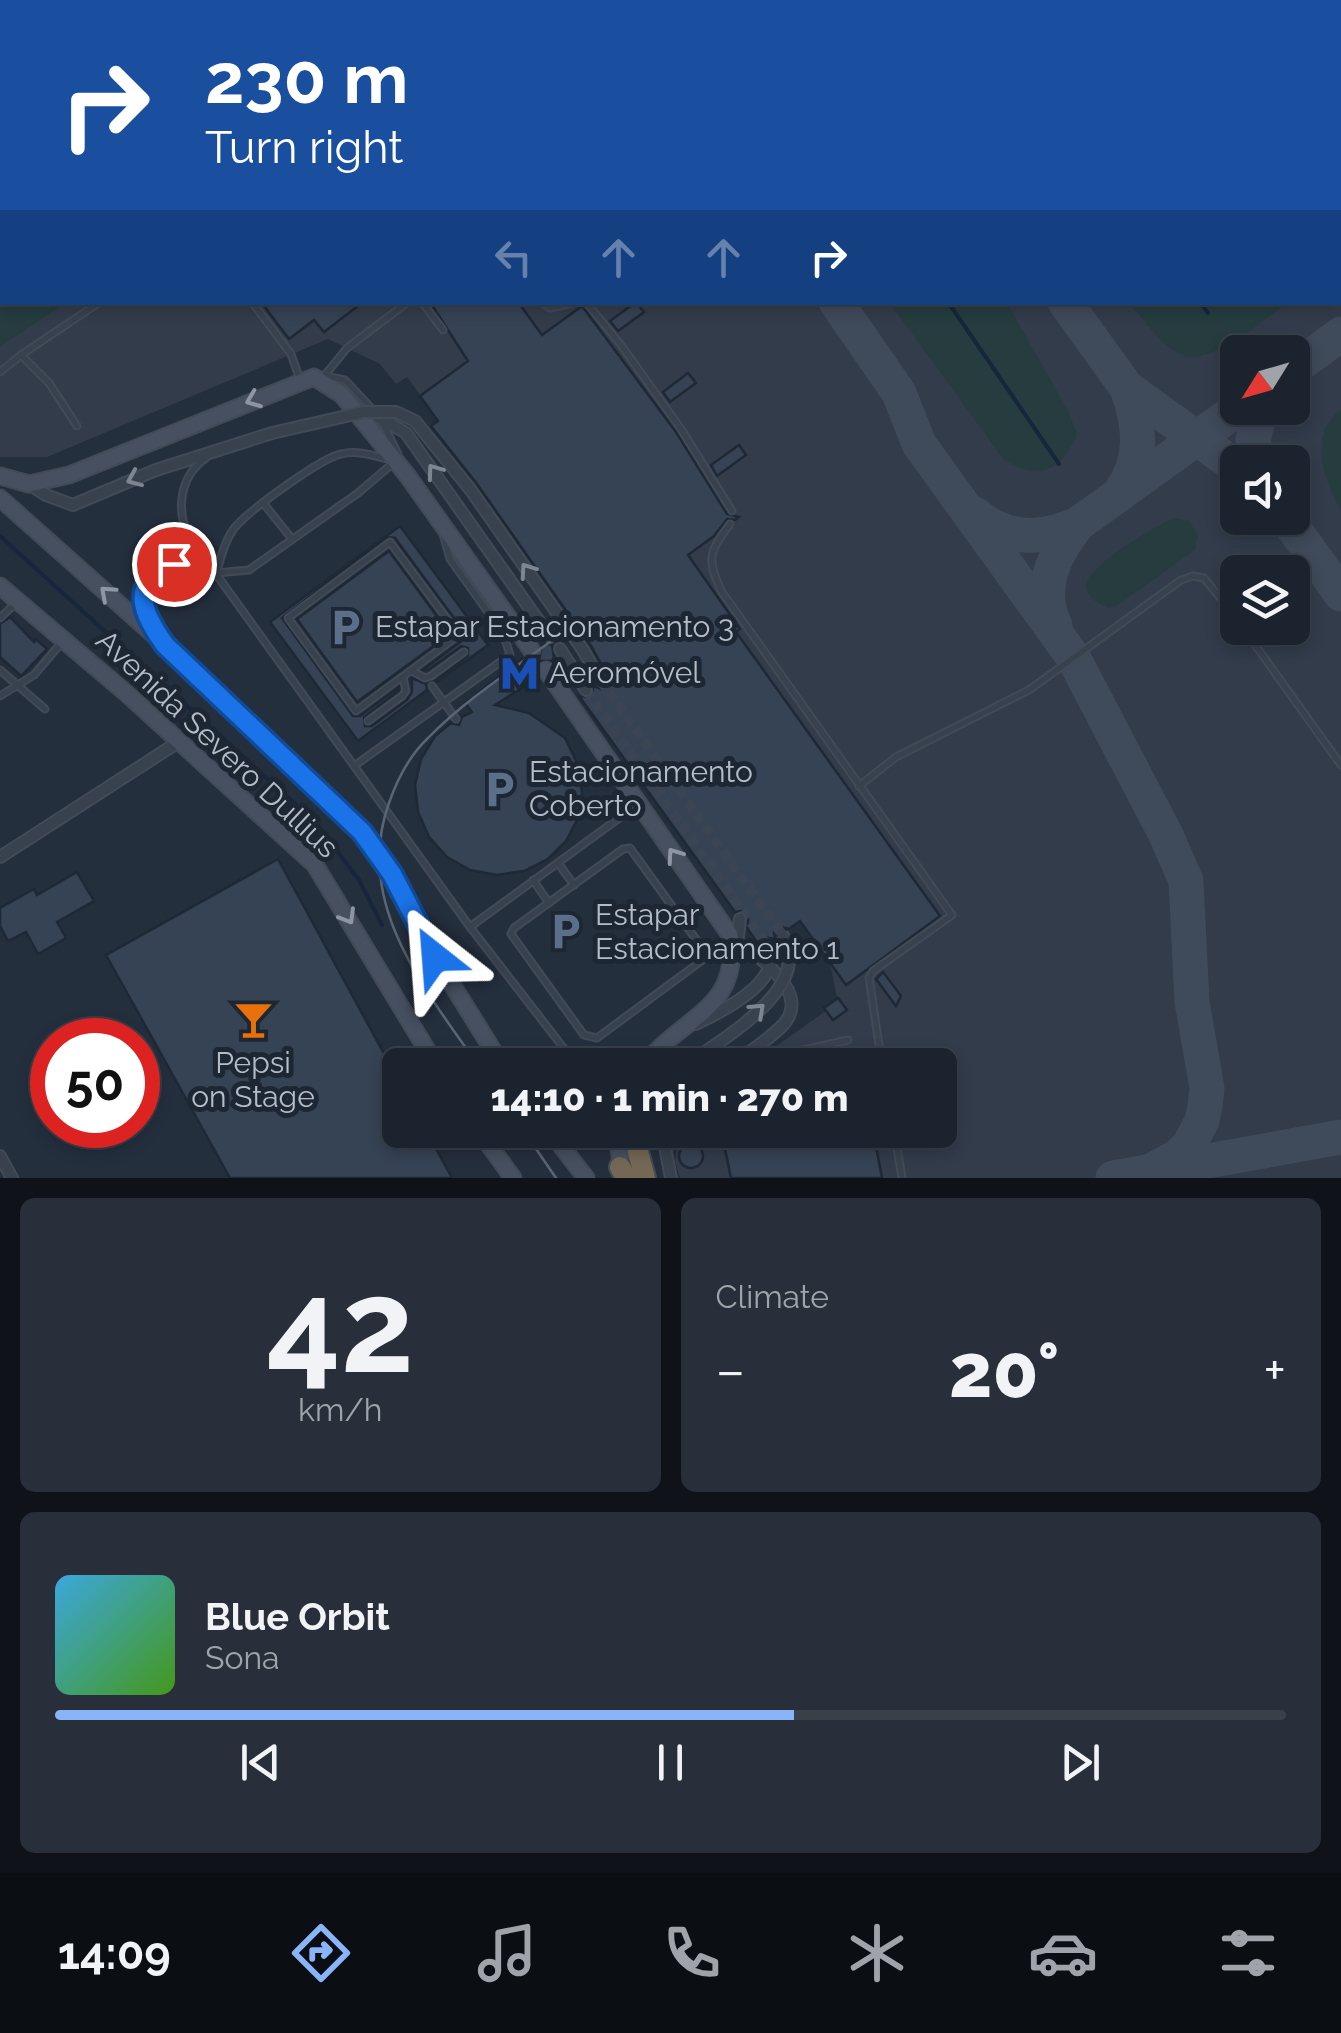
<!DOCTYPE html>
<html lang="en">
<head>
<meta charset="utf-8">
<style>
	:root { --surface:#1b232e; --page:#282f3a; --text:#f1f3f6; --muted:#a0a4aa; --line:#39404a; --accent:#8ab4f8 }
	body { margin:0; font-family:Raleway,sans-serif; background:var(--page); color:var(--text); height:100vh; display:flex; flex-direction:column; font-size:38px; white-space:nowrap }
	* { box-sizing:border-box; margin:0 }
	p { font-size:32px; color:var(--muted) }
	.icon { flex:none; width:55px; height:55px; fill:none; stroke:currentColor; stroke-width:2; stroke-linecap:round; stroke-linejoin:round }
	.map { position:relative; height:1178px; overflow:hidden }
	.panel { display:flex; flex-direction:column; gap:20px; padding:20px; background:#0f1319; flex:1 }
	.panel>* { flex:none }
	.banner { position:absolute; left:0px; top:0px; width:1342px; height:305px; box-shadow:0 5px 15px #0003,0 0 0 2px var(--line); background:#1a4fa0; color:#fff; overflow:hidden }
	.needle { width:65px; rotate:233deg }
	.controls { position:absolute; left:1220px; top:335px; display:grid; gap:20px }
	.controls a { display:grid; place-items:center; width:90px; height:90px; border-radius:15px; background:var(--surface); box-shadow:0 5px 15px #0003,0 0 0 2px var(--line); font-size:50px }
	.speed { position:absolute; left:30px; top:1018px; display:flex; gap:20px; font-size:50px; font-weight:700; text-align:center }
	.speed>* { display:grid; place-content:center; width:130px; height:130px; border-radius:50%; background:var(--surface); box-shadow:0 5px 15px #0003,0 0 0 2px var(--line); line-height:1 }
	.speed .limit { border:15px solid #d22; background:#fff; color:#111 }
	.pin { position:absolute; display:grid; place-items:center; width:85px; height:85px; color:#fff; margin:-42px; border:5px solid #fff; border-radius:50%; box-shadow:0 2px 10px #0007 }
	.me { position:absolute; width:110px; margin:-55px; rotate:332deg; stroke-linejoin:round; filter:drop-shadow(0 0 8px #0008) }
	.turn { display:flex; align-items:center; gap:35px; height:210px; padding:0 40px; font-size:45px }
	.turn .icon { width:130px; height:130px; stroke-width:2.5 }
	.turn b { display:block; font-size:70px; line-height:85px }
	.lanes { display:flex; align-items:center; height:95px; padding:0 40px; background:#0003; justify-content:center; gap:50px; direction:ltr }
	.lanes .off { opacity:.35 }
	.big { font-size:75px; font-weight:800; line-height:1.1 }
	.panel .widget { flex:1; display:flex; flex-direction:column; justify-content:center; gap:15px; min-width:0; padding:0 35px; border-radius:15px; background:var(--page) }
	.panel .dial { align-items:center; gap:0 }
	.dial b { font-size:130px; line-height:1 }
	.song { display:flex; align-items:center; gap:30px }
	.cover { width:120px; height:120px; border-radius:15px; background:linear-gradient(135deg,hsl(200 70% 55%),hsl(100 70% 35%)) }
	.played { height:10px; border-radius:5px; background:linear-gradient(90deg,var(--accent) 60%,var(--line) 60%) }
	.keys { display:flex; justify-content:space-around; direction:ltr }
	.heat { display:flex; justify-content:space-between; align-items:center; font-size:55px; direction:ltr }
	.panel .tiles { flex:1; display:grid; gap:20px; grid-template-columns:1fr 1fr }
	.widget:last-child { grid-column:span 2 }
	.trip { position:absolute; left:382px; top:1048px; width:575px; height:100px; border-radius:15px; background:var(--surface); box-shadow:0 5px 15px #0003,0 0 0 2px var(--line); font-weight:800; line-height:100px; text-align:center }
	.menu { display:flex; height:160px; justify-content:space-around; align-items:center; background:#0b0e12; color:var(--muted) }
	.menu .icon { width:70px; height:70px }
	.menu .on { color:var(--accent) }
	.menu b { font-size:45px; color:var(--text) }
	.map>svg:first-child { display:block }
	.airport { fill:#323c4b; fill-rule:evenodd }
	.green { fill:#263c3f }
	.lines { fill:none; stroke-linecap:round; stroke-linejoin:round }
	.stream { stroke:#17263c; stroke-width:4 }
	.taxiway { stroke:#3f4a5a; stroke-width:35 }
	.building { fill:#364354; stroke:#1f2835; stroke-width:2.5 }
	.street-tunnel { stroke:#3a4453; stroke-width:10; stroke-dasharray:10 5; stroke-linecap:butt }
	.lane-casing { stroke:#414a57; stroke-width:9 }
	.street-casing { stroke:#414a57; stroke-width:14 }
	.secondary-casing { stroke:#414a57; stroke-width:19 }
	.highway-casing { stroke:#434c59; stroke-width:24 }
	.lane { stroke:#38414e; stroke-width:5 }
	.street { stroke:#38414e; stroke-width:10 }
	.secondary { stroke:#465061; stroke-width:15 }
	.highway { stroke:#746855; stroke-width:20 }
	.tram { stroke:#5a6575; stroke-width:2.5 }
	.street-bridge-casing { stroke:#414a57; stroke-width:14; stroke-linecap:butt }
	.street-bridge { stroke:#38414e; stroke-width:10 }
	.oneway { stroke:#8e96a5 }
	.oneway2 { stroke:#7c8592 }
	.route-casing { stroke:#114b97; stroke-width:25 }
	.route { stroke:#1a73e8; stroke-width:18 }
	.labels { text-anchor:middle; stroke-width:10; stroke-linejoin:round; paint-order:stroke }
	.poi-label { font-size:30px; fill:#b4bcc9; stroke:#1d2633; text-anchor:start }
	.street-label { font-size:30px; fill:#b4bcc9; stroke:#1d2633 }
</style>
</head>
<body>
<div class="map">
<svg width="1341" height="1178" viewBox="0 0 1341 1178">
	<rect width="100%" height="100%" fill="#242f3e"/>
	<!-- airport -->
	<path class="airport" d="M0,0h1341v1178h-661l-5,-17 2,-15 5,-4 -6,-6 1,-6h263v-65h-191l77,-54 -2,-3 13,-10 -7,-36 -423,-585 -11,7 -16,-20 -52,-25 -281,118h-47zM2,2h1338v300h-1338zM1238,352h54v56h-54zM1238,462h54v56h-54zM1238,572h54v56h-54z"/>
	<!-- green -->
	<g class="green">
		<path d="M0,0l33,2h-31v300l56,1 2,4 -60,40z"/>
		<path d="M899,0h380l1,2h-379z"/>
		<path d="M890,303h117l61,108 9,23c-17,38 -36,47 -73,26z"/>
		<path d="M1129,303h158c-25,17 -78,67 -109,50 -18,-9 -35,-35 -49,-50z"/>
		<path d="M1341,410v100c-18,-30 -33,-77 0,-100z"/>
		<path d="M1175,518l14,3 9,14 -3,15 -77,55 -9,3c-9,-4 -22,-10 -23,-21 -2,-20 72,-63 89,-69z"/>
	</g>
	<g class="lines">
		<!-- stream -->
		<g class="stream">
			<path d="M979,0l1,2"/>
			<path d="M948,302l111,162"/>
			<path d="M1200,302l8,11"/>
			<path d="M0,536l315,286 44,58 23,45"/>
		</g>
		<!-- taxiway -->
		<g class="taxiway">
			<path d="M617,0l2,2"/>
			<path d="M847,0l2,2"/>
			<path d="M794,2l1,-2"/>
			<path d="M836,302l63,91 20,51 154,213 93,178 20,46 6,121 15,86 -2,18 -3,15 -13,24 -11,11 -27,15"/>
			<path d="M1065,302l62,86 111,80"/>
			<path d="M1292,370l49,-36"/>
			<path d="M1256,462l-3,-22 8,-32"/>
			<path d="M1121,491c23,-32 19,-67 6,-103"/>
			<path d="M975,514c31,27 68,26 103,10l161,-116"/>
			<path d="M1286,518l55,76"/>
			<path d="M1055,626c-18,-38 -1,-72 23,-102"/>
			<path d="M1113,1178l228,-41"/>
		</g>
	</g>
	<!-- building -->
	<g class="building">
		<path d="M261,302h102l-39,30 -10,-12 -25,19z"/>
		<path d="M430,302h88l24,33 40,-29 94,126 51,82 12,3 -4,3 -8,-1 -13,17 -26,19 52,74 -4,3 204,284 -94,69 -46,-64 -11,8 -11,-3 -4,6 1,7 -11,-2 -6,7 -10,-15v-14l-6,-4 -7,1 -156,-216 12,1 3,-11 7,3 6,-4 1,-9 -17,-30 -114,-162 -46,-58 7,-5 -18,-25 48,-35z"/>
		<path d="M636,302l8,10 -26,19 -8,-10z"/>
		<path d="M688,373l8,10 -26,19 -7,-10z"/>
		<path d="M739,445l7,10 -29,21 -6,-11z"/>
		<path d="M400,526l88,119 -51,37 -2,-1 33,-25v-8l-7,-2 -33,24h-5l40,-30 2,-7 -70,-95 -9,-1 -104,81 71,98h7l39,-29 -1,4 -34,26 1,9h7l35,-26 5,-8v-14l14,6 1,6 -69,51 -88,-119z"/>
		<path d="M389,551l61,83 -93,68 -60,-83z"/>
		<path d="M10,617l24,25 2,-3 11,10 -26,27 -21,-19v-33z"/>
		<path d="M543,642l9,3 2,12 -2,4h-13l-4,9 3,8 -43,27 34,8 36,25 14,29 3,26 -4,25 -12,23 -18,18 -24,12 -27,4 -27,-5 -23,-13 -18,-20 -11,-25 -3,-27 6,-26 14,-23 16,-13 8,2 3,-8 10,-5 -7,-9 58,-45 9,4 7,-2z"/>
		<path d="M278,859l122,224v47h26l26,48h-222l-124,-223z"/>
		<path d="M77,872l17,29 -37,21 9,16 -28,16 -12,-22 -18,9 -8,-15v-18l34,-19 3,6z"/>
		<path d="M883,972l18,24 -5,10 -20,-27z"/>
		<path d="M838,998l9,12 -14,10 -9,-12z"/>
		<path d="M721,1130h152l9,48h-151z"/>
		<circle cx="691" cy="1156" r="12"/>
	</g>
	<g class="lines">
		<!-- street-tunnel -->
		<g class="street-tunnel">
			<path d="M600,680l182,254"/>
			<path d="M586,690l181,255"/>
		</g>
		<defs>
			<g id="lane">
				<path d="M3,0l2,2"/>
				<path d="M52,0l2,2"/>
				<path d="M218,0l2,2"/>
				<path d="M343,0l2,2"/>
				<path d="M159,2l3,-2"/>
				<path d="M0,52l2,3"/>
				<path d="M2,104v5"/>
				<path d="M0,162l2,3"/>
				<path d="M252,302l39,52 9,26"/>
				<path d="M422,302l21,28"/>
				<path d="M541,302l9,6 27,-6"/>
				<path d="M586,302l35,43 60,84 51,82"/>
				<path d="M21,355l28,28 28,43"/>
				<path d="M0,372l21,-17 79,-53"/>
				<path d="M325,375l22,-27 61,-46"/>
				<path d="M324,376l21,4 29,31"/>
				<path d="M383,424l15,30"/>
				<path d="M206,458c-26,18 -30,50 -18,77l282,392 99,128c28,16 53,4 82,-5"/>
				<path d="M264,504l28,35"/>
				<path d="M730,524c-21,28 -24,36 -8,68l230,323 -79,56 -4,7 13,87"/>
				<path d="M390,542l69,93 -103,76 -68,-93z"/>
				<path d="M216,573c6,-17 9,-36 22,-49 15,-16 83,-66 103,-70 15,-4 31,1 46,5"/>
				<path d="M0,618l16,-15"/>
				<path d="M149,623l-7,-18 1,-10 18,-26 13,-5 18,1 24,8 33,-3 109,-77 34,-29"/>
				<path d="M1243,628l98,137"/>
				<path d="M0,670l45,39"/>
				<path d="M412,671l13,7 6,-2 33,-24"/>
				<path d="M432,686l24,33"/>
				<path d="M0,696l34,-21 28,-33"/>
				<path d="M368,721l34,-25 4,-5 -3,-13"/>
				<path d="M354,766l156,-111 -7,-22 -53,-74 -7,-25"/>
				<path d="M859,786l37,-29 133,-67 152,-110 12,-4 11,2 34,42"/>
				<path d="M630,848l78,108 -111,82 -13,-3 -73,-101 3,-6 109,-79z"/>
				<path d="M558,863l16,22"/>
				<path d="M533,880l16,23"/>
				<path d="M470,927l167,-122"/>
				<path d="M780,1065l23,-15 45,-10"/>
				<path d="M681,1130l27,6"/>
				<path d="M894,1130l8,48"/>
			</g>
			<g id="street">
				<path d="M378,417l28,16 144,204"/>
				<path d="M29,484l17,11 27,10 83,-35 116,-37"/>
				<path d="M560,649l26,41"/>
				<path d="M0,857l180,-116"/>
				<path d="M730,936c24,17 85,56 52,90 -15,15 -35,27 -51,39"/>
				<path d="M737,945l3,-26"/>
				<path d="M696,1024c25,-12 91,-44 71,-79"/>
				<path d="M667,1130l-3,12 7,36"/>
				<path d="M0,1156l12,22"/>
			</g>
			<g id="secondary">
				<path d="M0,476l29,8 40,-9 245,-98 28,18 65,80 125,176"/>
				<path d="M0,498l165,147 197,187 30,42 43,83 67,108"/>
				<path d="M0,586l126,107 189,172 121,200"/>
				<path d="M546,670l184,265c12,74 -48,81 -86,130"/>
				<path d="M478,1130l35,48"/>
				<path d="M549,1130l37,48"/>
				<path d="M617,1130l5,44"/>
			</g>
			<g id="highway">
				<path d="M637,1130l1,22 7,26"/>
				<path d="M620,1167l6,11"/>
			</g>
		</defs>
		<!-- lane casing -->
		<use href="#lane" class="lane-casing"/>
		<!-- street casing -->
		<use href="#street" class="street-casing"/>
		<!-- secondary casing -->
		<use href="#secondary" class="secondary-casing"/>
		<!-- highway casing -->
		<use href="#highway" class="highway-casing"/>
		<!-- lane -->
		<use href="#lane" class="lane"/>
		<!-- street -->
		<use href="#street" class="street"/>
		<!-- secondary -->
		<use href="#secondary" class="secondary"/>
		<!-- highway -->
		<use href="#highway" class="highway"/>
		<!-- tram -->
		<g class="tram">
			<path d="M478,1065c-54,-77 -125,-163 -89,-262 8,-23 21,-48 39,-65 37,-38 84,-68 126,-99"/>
			<path d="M523,1130l33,48"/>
		</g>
		<defs>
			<g id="street-bridge">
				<path d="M272,433l92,-21h32l19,9 55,68 113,161 17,30"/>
				<path d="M686,1065c36,-26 130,-78 96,-131"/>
			</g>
		</defs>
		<!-- street-bridge casing -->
		<use href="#street-bridge" class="street-bridge-casing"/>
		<!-- street-bridge -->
		<use href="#street-bridge" class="street-bridge"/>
	</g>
	<!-- one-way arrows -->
	<defs><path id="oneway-chevron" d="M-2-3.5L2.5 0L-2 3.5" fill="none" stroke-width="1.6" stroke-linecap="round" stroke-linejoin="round" transform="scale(2.5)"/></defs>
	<g class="oneway">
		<use href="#oneway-chevron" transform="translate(253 400) rotate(158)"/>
		<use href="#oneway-chevron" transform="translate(107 593) rotate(-138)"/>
		<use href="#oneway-chevron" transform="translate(674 855) rotate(-125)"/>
		<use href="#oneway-chevron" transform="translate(348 917) rotate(59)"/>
	</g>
	<g class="oneway2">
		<use href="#oneway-chevron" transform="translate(434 471) rotate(-126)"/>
		<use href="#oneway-chevron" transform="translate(134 479) rotate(157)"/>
		<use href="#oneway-chevron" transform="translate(527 570) rotate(-125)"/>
		<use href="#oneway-chevron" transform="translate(758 1010) rotate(-43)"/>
	</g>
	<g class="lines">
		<defs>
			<path id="route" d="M174,564c-47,19 -31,50 -9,81l197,187 30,42 43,83"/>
		</defs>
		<!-- route casing -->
		<use href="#route" class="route-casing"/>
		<!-- route -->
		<use href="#route" class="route"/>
	</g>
	<!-- icons -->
	<defs>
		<symbol id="parking-bare" viewBox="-9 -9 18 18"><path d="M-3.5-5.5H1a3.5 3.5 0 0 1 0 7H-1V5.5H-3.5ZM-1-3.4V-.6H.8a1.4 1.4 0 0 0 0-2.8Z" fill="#5c6f8a" stroke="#1d2633" stroke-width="2.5" paint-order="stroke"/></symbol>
		<symbol id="metro-bare" viewBox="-9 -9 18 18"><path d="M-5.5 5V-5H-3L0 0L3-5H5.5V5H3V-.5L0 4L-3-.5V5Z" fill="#1a4fb4" stroke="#1d2633" stroke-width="2.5" paint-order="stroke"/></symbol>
		<symbol id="bar-bare" viewBox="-9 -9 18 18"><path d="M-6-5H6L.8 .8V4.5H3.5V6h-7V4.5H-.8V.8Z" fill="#e8710a" stroke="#1d2633" stroke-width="2.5" paint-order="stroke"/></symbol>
	</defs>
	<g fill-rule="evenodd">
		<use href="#parking-bare" x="318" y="600" width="55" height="55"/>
		<use href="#metro-bare" x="492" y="646" width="55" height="55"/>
		<use href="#parking-bare" x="472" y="762" width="55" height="55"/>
		<use href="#parking-bare" x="538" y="904" width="55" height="55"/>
		<use href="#bar-bare" x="226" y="992" width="55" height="55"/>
	</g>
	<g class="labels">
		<!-- poi labels -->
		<g class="poi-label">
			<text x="375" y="637">Estapar Estacionamento 3</text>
			<text x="549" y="683">Aeromóvel</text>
			<text x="529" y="782">Estacionamento<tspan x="529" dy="34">Coberto</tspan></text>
			<text x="595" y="925">Estapar<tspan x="595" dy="34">Estacionamento 1</tspan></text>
			<text x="253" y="1073" text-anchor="middle">Pepsi<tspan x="253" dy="34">on Stage</tspan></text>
		</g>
		<!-- street labels -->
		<g class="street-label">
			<text transform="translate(217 744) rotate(43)" y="10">Avenida Severo Dullius</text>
		</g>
	</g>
</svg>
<div class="controls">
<a><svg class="needle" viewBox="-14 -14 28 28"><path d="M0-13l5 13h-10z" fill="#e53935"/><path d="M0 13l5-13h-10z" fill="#a0a4aa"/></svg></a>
<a><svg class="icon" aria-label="sound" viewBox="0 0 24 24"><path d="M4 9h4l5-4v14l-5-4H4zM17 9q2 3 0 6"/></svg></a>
<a><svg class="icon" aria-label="layers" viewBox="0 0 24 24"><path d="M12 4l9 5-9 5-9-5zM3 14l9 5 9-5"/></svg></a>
</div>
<div class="speed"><div class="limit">50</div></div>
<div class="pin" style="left:174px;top:564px;background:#d93025"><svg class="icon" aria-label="arrive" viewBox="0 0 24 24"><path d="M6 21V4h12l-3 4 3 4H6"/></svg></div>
<svg class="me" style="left:435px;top:957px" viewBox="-20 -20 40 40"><path d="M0-17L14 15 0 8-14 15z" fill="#1a73e8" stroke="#fff" stroke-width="4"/></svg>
<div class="trip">14:10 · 1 min · 270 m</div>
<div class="banner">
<div class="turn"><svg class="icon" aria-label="right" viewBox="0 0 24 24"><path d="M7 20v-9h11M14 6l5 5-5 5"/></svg><div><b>230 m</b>Turn right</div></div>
<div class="lanes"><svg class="icon off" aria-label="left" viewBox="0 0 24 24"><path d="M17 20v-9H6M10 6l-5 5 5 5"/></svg><svg class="icon off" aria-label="ahead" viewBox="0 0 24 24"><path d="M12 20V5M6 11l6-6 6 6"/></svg><svg class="icon off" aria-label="ahead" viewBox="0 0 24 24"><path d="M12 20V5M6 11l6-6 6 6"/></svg><svg class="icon" aria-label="right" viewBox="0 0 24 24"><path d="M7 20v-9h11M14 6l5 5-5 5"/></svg></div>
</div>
</div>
<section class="panel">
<div class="tiles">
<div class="widget dial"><b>42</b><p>km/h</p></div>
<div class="widget"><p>Climate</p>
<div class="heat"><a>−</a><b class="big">20°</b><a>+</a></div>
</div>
<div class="widget">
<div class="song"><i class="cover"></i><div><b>Blue Orbit</b><p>Sona</p></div></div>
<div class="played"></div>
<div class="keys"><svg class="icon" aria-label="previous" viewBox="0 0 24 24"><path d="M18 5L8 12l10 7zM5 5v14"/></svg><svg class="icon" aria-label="pause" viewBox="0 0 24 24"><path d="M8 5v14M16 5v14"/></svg><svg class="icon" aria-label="next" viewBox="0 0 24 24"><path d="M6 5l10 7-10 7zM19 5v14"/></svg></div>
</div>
</div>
</section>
<nav class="menu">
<b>14:09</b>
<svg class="icon on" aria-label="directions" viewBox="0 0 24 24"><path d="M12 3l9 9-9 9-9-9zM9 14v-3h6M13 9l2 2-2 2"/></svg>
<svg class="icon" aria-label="music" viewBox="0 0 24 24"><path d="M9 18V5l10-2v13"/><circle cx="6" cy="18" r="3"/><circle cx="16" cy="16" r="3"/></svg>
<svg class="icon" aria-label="phone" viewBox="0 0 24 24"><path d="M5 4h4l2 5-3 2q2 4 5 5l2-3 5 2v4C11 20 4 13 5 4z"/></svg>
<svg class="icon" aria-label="climate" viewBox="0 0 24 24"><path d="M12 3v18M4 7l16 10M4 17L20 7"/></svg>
<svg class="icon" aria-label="car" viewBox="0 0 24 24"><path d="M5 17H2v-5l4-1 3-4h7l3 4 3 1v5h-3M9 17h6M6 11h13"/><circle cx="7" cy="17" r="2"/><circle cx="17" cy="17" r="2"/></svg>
<svg class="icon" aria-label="filters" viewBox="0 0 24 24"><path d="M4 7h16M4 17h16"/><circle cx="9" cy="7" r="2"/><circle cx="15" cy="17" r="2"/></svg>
</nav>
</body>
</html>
